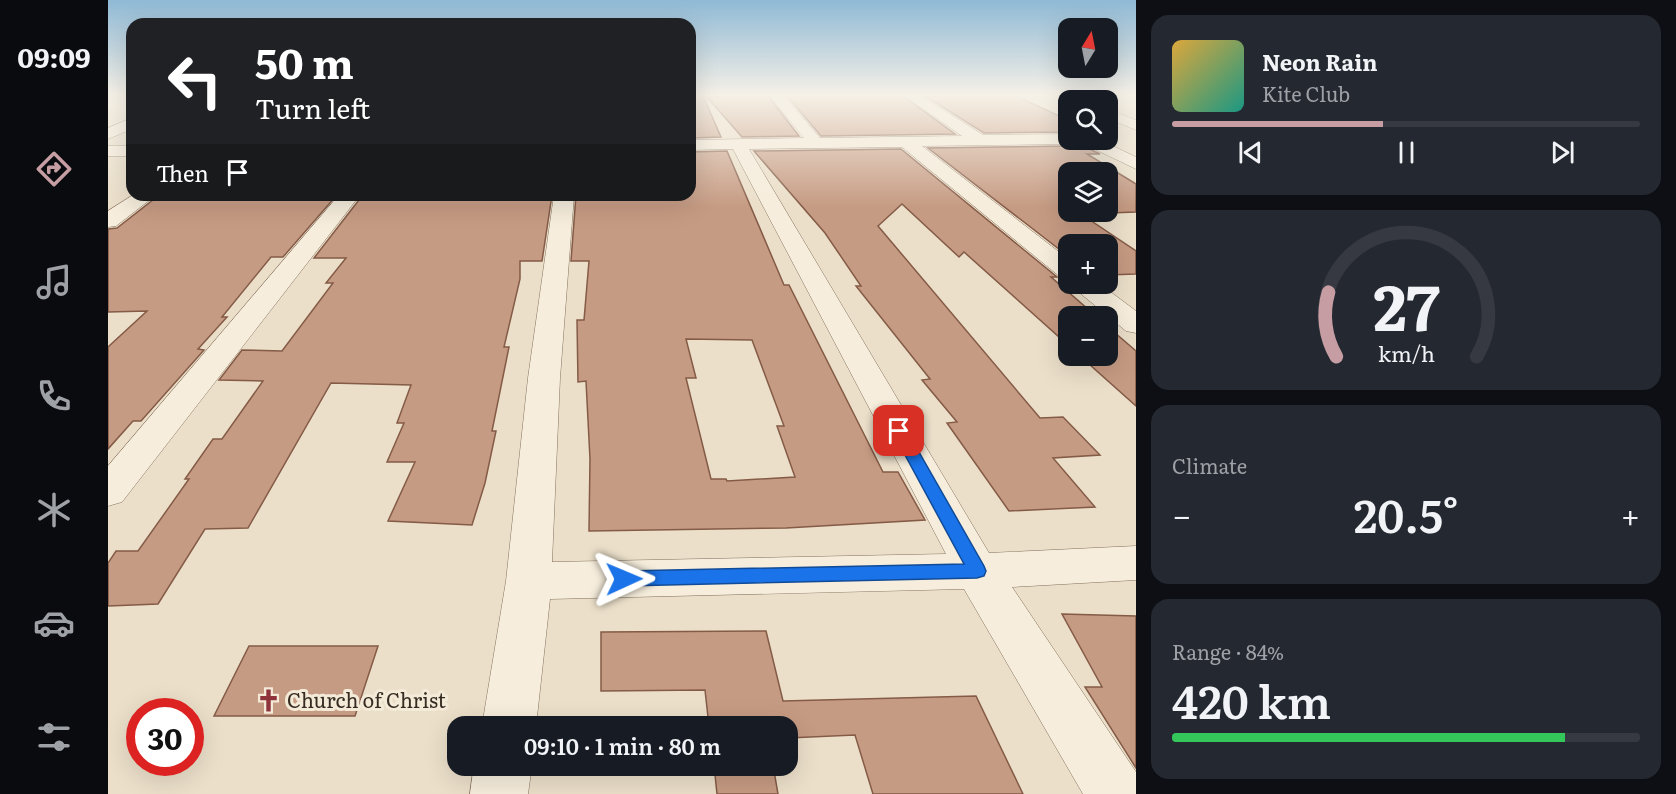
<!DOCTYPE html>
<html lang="en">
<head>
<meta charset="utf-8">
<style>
	:root { --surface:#171b24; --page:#242831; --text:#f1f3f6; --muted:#9ea1a6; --line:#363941; --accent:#c59da2 }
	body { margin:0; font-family:Literata,serif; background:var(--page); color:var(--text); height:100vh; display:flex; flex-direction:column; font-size:22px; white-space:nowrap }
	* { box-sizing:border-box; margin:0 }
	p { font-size:20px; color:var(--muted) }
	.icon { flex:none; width:33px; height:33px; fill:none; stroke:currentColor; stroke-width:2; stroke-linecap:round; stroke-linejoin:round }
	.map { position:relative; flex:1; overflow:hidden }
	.drawer { display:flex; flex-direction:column; gap:15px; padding:15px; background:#0d0f14; width:540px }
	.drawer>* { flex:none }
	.top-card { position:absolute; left:18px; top:18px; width:570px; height:183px; border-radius:18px; box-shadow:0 6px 24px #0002; background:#202124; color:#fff; overflow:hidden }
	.needle { width:39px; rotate:10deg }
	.buttons { position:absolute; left:950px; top:18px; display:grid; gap:12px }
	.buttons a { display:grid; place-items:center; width:60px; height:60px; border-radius:12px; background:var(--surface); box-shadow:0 6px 24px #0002; font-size:30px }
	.speed { position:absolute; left:18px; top:698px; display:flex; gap:12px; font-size:30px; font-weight:700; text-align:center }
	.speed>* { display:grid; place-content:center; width:78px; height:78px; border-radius:50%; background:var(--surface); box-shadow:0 6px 24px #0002; line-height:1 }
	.speed .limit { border:9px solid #d22; background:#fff; color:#111 }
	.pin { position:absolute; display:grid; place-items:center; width:51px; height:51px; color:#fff; margin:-26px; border-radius:12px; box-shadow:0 3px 9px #0006 }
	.me { position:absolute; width:66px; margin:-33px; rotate:89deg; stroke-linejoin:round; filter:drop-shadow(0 0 4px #0008) }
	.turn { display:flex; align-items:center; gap:21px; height:126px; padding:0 30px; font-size:27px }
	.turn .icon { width:78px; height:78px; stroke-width:2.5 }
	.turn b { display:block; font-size:42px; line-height:51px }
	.then { display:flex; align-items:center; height:57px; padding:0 30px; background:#0003; gap:12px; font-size:22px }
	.big { font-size:45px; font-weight:600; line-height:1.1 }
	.drawer .widget { flex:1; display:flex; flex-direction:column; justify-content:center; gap:9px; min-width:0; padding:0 21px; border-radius:18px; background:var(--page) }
	.drawer .dial { align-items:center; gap:0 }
	.dial svg { height:156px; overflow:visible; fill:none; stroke:var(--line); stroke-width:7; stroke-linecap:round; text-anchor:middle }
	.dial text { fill:var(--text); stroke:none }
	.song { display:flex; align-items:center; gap:18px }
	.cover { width:72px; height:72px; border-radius:9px; background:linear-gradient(135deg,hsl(40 70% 55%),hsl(170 70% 35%)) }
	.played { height:6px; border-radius:3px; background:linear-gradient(90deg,var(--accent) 45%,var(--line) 45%) }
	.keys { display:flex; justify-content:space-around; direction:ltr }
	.heat { display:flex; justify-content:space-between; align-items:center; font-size:33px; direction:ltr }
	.charge { height:9px; border-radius:4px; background:linear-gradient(90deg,#34c759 84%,var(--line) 0) }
	.trip { position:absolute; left:339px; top:716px; width:351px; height:60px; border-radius:18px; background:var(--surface); box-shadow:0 6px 24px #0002; font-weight:600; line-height:60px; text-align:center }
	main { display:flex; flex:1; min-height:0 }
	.tab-bar { display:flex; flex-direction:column; width:108px; justify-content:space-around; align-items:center; background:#090b0e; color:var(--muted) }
	.tab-bar .icon { width:42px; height:42px }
	.tab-bar .selected { color:var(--accent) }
	.tab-bar b { font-size:27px; color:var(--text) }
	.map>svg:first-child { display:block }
	.building { fill:#c69b83; stroke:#845b47; stroke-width:1.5; fill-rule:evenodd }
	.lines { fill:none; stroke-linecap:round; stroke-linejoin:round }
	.street-casing { stroke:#86725f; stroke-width:1 }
	.street { fill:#f6eddc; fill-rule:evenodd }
	.route { fill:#1a73e8; stroke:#114b97; stroke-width:1.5 }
	.labels { text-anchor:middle; stroke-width:6; stroke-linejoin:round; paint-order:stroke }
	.near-poi-label { font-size:20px; fill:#382b22; stroke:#f3ead8; text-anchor:start }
</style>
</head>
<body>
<main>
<nav class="tab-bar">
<b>09:09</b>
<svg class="icon selected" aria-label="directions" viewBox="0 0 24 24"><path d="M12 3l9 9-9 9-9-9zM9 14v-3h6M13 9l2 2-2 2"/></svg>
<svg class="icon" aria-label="music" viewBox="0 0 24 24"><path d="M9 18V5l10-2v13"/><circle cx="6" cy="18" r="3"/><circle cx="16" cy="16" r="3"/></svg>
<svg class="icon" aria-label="phone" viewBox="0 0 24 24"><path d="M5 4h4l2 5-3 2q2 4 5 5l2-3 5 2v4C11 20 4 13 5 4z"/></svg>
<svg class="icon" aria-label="climate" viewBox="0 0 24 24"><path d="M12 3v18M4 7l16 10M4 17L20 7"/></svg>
<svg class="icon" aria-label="car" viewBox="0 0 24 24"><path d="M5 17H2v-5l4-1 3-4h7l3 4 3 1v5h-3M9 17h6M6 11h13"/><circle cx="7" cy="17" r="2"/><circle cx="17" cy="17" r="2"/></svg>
<svg class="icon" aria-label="filters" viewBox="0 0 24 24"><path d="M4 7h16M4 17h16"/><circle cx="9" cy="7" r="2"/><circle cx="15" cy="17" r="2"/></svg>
</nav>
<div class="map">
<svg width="1028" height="794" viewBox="0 0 1028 794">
	<rect width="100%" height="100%" fill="#ebdfc9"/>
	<!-- building -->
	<g class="building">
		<path d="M582,96h13l18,41 -31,1z"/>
		<path d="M598,96h62l31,40 -57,1z"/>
		<path d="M679,96h116l52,38 -134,2z"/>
		<path d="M817,96h91l52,24v12l-84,1z"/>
		<path d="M970,141l3,4 19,9h-13l49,30v28l-55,2 55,37v23l-29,1v-31h-39v12l-140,-108 140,-2zM960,172h39v40h-39z"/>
		<path d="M793,149l156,128h-6l45,39h-28v29l-104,-93 -5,5 -57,-53 -24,22 162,192 23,-1 37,38 -47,3 42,49 -86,4 -62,-88 10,-1 -35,-42 8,-1 -74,-93h5l-36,-53 -71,-82z"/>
		<path d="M619,151l57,134h5l94,187h15l27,48 -139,8 -197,3 1,-72 -4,-78 -8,1 -1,-62h7l5,-59h-18l5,-66h114v-43zM578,339l66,1 32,86h-7l18,51 -68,4 -1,-2h-15l-25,-101h10z"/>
		<path d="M165,195l63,1 -53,61h-12l-49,60h5l-29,32 6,1 -63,71h-8l-25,28v-102l39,-36 -39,1v-83l9,-1 41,-32z"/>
		<path d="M380,195h64l-10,66h-22v18l-16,68h5l-17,84h4l-11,52 -13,42 -84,-4 27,-59h-28l17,-39h-7l14,-38 -80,-2 -83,145 -43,1 -47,75 -50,2v-43l8,-12h22l51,-72h-4l28,-40h9l41,-58 -44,-1 23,-30 40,1 51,-68h-7l20,-25h-32l48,-62 124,3z"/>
		<path d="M999,326l29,25v55l-56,-50h27z"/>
		<path d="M954,614l74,2v152l-51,-81h17z"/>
		<path d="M658,631l17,70 193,-5 47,98h-150l-18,-59 -67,3v-12h-79l-4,-36 -104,1v-59z"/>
		<path d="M141,646h129l-23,70h-141z"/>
		<path d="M606,765h59l5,29h-61z"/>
	</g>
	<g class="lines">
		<defs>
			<g id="street">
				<path d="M662,96h14l36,42 142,-2 -57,-40h16l62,39 85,-1v6h8l-8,4 -146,2 146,113v19l-9,-2 -157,-129 -153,2 240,404 147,-7v34l-124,7 124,185v22h-53l-119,-205 -414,10 -14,127h-54l24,-145 22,-203 26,-183h20l-14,183 -8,184 394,-8 -213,-405 -43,1v-10l114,-2z"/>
				<path d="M953,96h20l5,4 -18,1z"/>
				<path d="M999,109l29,11v10l-29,-12z"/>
				<path d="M24,118v11l-24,10v-11z"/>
				<path d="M972,140h20l36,17v12l-54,-26z"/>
				<rect x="0" y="146" width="24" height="10"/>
				<path d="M25,195h23l-40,31 -8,1v-16z"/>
				<path d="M231,195h21l-238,307 -14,4v-40z"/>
				<path d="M964,284h28l36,27v22l-10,-2 -51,-42z"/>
				<path d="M366,765h58l-4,29h-58z"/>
			</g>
		</defs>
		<!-- street casing -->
		<use href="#street" class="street-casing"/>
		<!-- street -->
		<use href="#street" class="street"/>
	</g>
	<!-- sky -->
	<linearGradient id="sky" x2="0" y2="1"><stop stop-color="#8fb9d5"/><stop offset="0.46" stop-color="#f6f1e7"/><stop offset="1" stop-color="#f6f1e7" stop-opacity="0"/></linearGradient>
	<rect width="1028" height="207" fill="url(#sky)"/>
	<!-- route -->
	<path class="route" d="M791,426l8,5 77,135 2,5 -2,5 -7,2 -353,8 -7,-2 -3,-5 3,-6 7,-2 340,-7 -72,-133z"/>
	<!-- icons -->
	<defs>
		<symbol id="church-bare" viewBox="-9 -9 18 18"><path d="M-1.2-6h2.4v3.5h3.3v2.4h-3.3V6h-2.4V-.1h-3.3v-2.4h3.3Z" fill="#90343b" stroke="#f3ead8" stroke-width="2.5" paint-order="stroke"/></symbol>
	</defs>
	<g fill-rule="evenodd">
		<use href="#church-bare" x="144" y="684" width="33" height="33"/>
	</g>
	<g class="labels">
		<!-- near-poi labels -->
		<g class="near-poi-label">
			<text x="179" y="708">Church of Christ</text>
		</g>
	</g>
</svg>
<div class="buttons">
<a><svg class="needle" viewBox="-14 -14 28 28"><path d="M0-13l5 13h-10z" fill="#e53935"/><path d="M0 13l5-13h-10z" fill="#9ea1a6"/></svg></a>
<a><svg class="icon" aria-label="search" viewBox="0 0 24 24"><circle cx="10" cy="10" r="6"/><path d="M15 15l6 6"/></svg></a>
<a><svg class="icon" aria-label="layers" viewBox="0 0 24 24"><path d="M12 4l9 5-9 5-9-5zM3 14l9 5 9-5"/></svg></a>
<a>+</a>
<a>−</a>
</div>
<div class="speed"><div class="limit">30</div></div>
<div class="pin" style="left:791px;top:431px;background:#d93025"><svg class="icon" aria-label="arrive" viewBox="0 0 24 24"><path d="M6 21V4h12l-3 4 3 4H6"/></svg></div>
<svg class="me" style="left:516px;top:579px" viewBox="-20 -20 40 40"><path d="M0-17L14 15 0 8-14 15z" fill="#1a73e8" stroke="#fff" stroke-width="4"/></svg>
<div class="trip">09:10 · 1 min · 80 m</div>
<div class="top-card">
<div class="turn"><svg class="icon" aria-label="left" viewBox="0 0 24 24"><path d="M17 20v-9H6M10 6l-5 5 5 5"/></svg><div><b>50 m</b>Turn left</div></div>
<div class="then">Then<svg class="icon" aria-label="arrive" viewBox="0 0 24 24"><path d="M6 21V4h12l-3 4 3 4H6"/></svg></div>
</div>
</div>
<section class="drawer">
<div class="widget">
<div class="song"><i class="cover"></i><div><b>Neon Rain</b><p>Kite Club</p></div></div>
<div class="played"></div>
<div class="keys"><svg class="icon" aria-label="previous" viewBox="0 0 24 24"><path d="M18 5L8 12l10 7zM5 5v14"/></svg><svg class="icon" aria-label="pause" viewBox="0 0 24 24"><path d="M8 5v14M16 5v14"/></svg><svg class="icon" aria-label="next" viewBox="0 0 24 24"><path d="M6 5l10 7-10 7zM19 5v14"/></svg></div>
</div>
<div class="widget dial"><svg viewBox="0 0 100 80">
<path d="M14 69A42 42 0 1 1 86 69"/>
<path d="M14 69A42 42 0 0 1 10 36" stroke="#c59da2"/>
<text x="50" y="56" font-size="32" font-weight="700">27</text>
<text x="50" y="72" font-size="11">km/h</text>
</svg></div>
<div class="widget"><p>Climate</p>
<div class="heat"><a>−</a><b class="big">20.5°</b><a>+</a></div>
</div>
<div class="widget"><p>Range · 84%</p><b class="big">420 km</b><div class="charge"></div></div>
</section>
</main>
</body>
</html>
